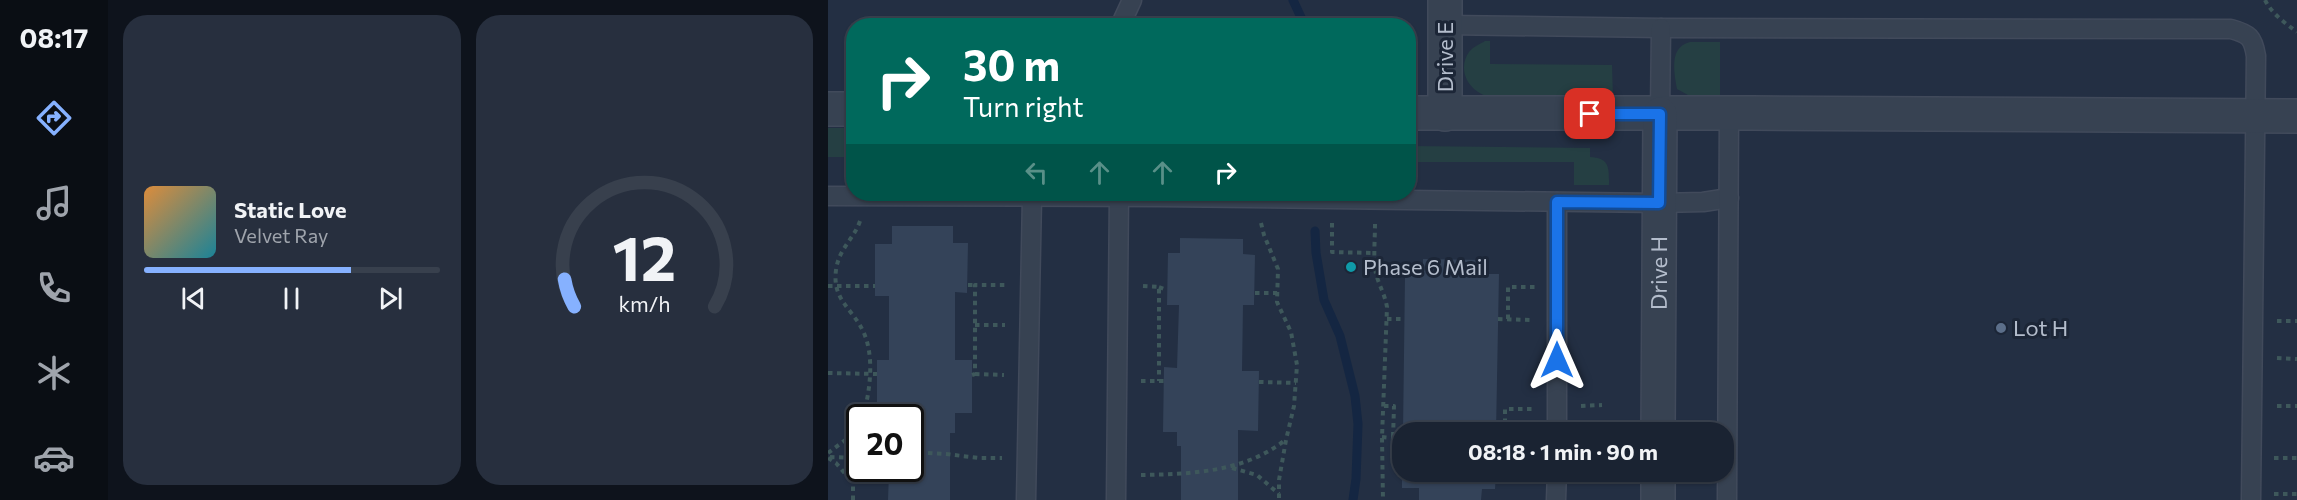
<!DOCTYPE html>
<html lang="en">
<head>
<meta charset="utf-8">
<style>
	:root { --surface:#1a2332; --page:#272f3e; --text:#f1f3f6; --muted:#9fa4ac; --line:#38404d; --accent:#86b1ff }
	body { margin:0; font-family:Commissioner,sans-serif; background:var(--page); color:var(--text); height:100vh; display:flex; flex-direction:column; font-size:22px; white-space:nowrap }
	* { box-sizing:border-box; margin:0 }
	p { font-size:20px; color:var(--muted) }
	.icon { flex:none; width:33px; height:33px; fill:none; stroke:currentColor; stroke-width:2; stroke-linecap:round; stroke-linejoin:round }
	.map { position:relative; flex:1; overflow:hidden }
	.panel { display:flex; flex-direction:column; gap:15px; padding:15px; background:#0e131c; width:720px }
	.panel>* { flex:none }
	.top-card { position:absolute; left:18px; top:18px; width:570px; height:183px; border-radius:24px; box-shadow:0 2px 4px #0004,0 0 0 2px var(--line); background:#00695c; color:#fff; overflow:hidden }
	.speed { position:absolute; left:18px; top:404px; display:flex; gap:12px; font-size:30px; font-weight:700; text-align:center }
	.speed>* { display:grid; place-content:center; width:78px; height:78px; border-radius:50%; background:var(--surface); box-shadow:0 2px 4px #0004,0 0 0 2px var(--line); line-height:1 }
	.speed .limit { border:3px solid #111; border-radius:9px; background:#fff; color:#111 }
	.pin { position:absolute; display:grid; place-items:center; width:51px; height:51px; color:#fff; margin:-26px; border-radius:12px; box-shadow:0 3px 9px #0006 }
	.me { position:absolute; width:66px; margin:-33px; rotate:0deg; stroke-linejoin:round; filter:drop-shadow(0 0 4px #0008) }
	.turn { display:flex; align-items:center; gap:21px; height:126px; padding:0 18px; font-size:27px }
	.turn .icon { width:78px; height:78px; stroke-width:2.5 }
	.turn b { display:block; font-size:42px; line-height:51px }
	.lanes { display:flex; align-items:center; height:57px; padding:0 18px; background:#0003; justify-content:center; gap:30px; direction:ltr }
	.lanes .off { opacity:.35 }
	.panel .widget { flex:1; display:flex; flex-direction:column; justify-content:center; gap:9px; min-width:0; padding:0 21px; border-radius:24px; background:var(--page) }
	.panel .dial { align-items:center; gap:0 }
	.dial svg { height:156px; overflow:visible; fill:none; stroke:var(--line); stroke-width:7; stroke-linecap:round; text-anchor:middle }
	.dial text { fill:var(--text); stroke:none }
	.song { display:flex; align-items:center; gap:18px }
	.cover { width:72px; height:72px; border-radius:9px; background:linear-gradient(135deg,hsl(30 70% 55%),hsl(190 70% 35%)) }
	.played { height:6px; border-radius:3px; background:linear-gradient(90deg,var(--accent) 70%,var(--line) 70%) }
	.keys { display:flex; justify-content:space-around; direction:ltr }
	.panel .tiles { flex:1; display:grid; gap:15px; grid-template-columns:repeat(2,1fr) }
	.trip { position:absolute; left:564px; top:422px; width:342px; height:60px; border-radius:24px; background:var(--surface); box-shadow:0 2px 4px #0004,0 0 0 2px var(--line); font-weight:700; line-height:60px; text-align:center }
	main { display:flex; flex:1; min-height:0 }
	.tabs { display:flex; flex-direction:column; width:108px; justify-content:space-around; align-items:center; background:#0a0e14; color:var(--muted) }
	.tabs .icon { width:42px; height:42px }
	.tabs .on { color:var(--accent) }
	.tabs b { font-size:27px; color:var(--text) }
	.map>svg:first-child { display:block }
	.green { fill:#253f43 }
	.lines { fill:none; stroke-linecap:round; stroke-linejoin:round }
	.stream { stroke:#142642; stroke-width:9 }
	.building { fill:#344359 }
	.service-casing { stroke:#414a5b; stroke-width:21 }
	.minor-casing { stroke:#414a5b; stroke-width:36 }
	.path { stroke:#3e585b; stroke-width:4; stroke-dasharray:4.5 4.5; stroke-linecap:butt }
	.service { stroke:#374252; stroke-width:18 }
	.minor { stroke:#374252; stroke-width:33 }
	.route-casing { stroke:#114b97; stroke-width:15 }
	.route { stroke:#1a73e8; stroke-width:10 }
	.culture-dot { fill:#0f9aa8; stroke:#1c2637; stroke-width:2 }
	.service-dot { fill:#5c6f8a; stroke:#1c2637; stroke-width:2 }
	.labels { text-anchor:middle; stroke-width:6; stroke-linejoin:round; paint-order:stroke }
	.street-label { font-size:22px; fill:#b4bdcc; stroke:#1c2637 }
	.poi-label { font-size:22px; fill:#b4bdcc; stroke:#1c2637; text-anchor:start }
</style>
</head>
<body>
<main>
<nav class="tabs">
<b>08:17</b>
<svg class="icon on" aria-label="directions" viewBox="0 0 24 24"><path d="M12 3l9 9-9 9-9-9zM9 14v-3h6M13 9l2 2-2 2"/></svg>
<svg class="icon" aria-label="music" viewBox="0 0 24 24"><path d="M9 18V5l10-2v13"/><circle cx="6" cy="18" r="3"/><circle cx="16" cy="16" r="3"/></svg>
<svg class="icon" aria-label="phone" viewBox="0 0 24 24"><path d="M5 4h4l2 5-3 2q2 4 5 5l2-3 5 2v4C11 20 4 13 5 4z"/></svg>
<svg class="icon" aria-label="climate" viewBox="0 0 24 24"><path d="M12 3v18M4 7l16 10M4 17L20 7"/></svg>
<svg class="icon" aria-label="car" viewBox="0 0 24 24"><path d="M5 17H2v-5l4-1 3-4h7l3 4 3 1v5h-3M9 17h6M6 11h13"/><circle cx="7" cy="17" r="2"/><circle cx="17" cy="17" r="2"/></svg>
</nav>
<section class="panel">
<div class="tiles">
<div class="widget">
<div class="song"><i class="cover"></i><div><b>Static Love</b><p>Velvet Ray</p></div></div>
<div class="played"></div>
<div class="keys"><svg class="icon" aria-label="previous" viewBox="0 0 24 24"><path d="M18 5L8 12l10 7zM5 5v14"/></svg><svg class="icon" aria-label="pause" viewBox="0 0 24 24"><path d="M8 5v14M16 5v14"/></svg><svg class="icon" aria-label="next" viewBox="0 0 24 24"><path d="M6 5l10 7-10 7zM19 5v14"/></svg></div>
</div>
<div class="widget dial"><svg viewBox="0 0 100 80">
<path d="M14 69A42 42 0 1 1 86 69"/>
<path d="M14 69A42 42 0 0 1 9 55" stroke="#86b1ff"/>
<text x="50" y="56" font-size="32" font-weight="700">12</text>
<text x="50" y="72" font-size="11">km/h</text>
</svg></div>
</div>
</section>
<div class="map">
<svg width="1469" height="500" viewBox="0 0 1469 500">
	<rect width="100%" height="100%" fill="#232f43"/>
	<!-- green -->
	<g class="green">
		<path d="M657,41h5v23l122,1 1,32h-123c-20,-4 -34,-26 -21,-45 4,-5 11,-8 16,-11z"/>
		<path d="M862,42h30v54l-32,-1 -11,-6c-3,-18 -8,-42 13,-47z"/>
		<rect x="0" y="128" width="25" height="29"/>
		<path d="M581,146l181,2v9c20,1 19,11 19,28h-35v-23h-165z"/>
	</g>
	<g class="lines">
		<!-- stream -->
		<g class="stream">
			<path d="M465,0l12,26"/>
			<path d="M487,231l1,22 8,47 16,36 15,60 3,28 -2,55 -3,21"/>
		</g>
	</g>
	<!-- building -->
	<g class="building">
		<path d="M64,226h61v17h15l-1,50 -12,-1v68h17v53h-17v20h-5v67h-62l1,-27h21v-56h-33v-57h12v-64h-14v-52h17z"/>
		<path d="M352,238l63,1v15l12,1 -1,50h-11l-1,66h17l-1,60 -20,-1v70h-57v-54h-4v-14h-14l1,-65 13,1 2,-63h-12l1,-52h12z"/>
		<path d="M595,259l60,1v14h16l-3,158h-93l2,-156h18z"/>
		<path d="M574,457v14h94l-1,18h-13l-1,11h-62v-12h-17z"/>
	</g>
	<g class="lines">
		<defs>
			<g id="service">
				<path d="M617,25l216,3 570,1c18,5 22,8 25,27l-5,444"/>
				<path d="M292,26l12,-26"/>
				<path d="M832,114l1,-86"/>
				<path d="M0,196l333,1 498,6 44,-1 26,-4"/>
				<path d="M729,202v230"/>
				<path d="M198,500l6,-303"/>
				<path d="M288,500l3,-306"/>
				<path d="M728,500l1,-29"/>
				<path d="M899,500l2,-387"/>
			</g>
			<g id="minor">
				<path d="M617,0v114"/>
				<path d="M0,109h26"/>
				<path d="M580,113h344l545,3"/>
				<path id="s1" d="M830,432l2,-318"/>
				<path d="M830,500v-29"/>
			</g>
		</defs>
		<!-- service casing -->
		<use href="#service" class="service-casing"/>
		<!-- minor casing -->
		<use href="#minor" class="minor-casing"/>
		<!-- path -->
		<g class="path">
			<path d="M1437,0c7,14 20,23 32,32"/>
			<path d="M32,221c-6,18 -21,27 -24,49 -4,30 16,38 27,61 12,25 7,60 0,86"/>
			<path d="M433,223l3,12 14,34 -1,33 14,30 6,33 -3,41 -8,34 -7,40v20"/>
			<path d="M504,223v29l42,1"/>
			<path d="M547,224c0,16 -2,34 1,50 3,11 9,21 11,33l-5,130 1,63"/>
			<path d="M140,285h7"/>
			<path d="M0,286h47"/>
			<path d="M315,286l16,1v94"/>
			<path d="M331,287l8,3"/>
			<path d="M427,293h22"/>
			<path d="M559,319h18"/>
			<path d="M670,319l34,1"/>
			<path d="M680,319v-32h27"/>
			<path d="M1449,321h20"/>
			<path d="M147,325h30"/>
			<path d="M1449,358l20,1"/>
			<path d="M0,373l49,1"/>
			<path d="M147,374l29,1"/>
			<path d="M144,375l3,-1v-89h31"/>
			<path d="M313,381h23"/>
			<path d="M431,382l37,1"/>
			<path d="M556,406h10l-1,32h9"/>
			<path d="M753,406l21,-1"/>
			<path d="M1449,406h20"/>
			<path d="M29,427l3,14"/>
			<path d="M677,432v-23h27"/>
			<path d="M554,437l11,1"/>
			<path d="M82,452l36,2 33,4h23"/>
			<path d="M0,453l24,-18 8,-12"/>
			<path d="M2,457l30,1"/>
			<path d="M0,458l8,5 17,20"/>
			<path d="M1446,458h23"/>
			<path d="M404,468l25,7 22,19"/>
			<path d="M313,475c51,-1 104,-3 144,-35"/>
			<path d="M1446,494h23"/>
			<path d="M25,500v-17l11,-15"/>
		</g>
		<!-- service -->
		<use href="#service" class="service"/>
		<!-- minor -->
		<use href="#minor" class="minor"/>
	</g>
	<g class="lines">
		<defs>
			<path id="route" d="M729,360v-158l102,1 1,-89h-70"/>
		</defs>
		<!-- route casing -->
		<use href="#route" class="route-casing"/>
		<!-- route -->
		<use href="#route" class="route"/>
	</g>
	<!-- markers -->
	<circle class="culture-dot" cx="523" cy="267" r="6"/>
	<circle class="service-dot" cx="1173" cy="328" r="6"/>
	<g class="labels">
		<!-- street labels -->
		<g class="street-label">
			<text transform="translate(617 57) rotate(-90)" y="8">Drive E</text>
			<text dy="8" stroke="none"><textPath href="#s1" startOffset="159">Drive H</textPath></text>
		</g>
		<!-- poi labels -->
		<g class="poi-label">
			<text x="535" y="275">Phase 6 Mail</text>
			<text x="1185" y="336">Lot H</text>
		</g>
	</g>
</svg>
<div class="speed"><div class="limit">20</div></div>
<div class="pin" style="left:762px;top:114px;background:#d93025"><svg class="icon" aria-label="arrive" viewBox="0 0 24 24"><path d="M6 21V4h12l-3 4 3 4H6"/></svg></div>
<svg class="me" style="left:729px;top:360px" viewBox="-20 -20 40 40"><path d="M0-17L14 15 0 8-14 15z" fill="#1a73e8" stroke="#fff" stroke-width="4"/></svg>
<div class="trip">08:18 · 1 min · 90 m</div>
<div class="top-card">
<div class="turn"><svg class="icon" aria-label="right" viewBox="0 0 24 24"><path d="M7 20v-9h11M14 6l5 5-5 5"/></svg><div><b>30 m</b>Turn right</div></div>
<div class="lanes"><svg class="icon off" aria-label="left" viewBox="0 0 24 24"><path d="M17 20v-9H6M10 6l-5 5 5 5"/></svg><svg class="icon off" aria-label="ahead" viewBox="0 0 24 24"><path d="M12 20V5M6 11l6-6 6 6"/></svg><svg class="icon off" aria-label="ahead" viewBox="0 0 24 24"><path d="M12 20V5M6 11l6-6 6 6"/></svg><svg class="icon" aria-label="right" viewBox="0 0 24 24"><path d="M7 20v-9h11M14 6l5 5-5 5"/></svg></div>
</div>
</div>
</main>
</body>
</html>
